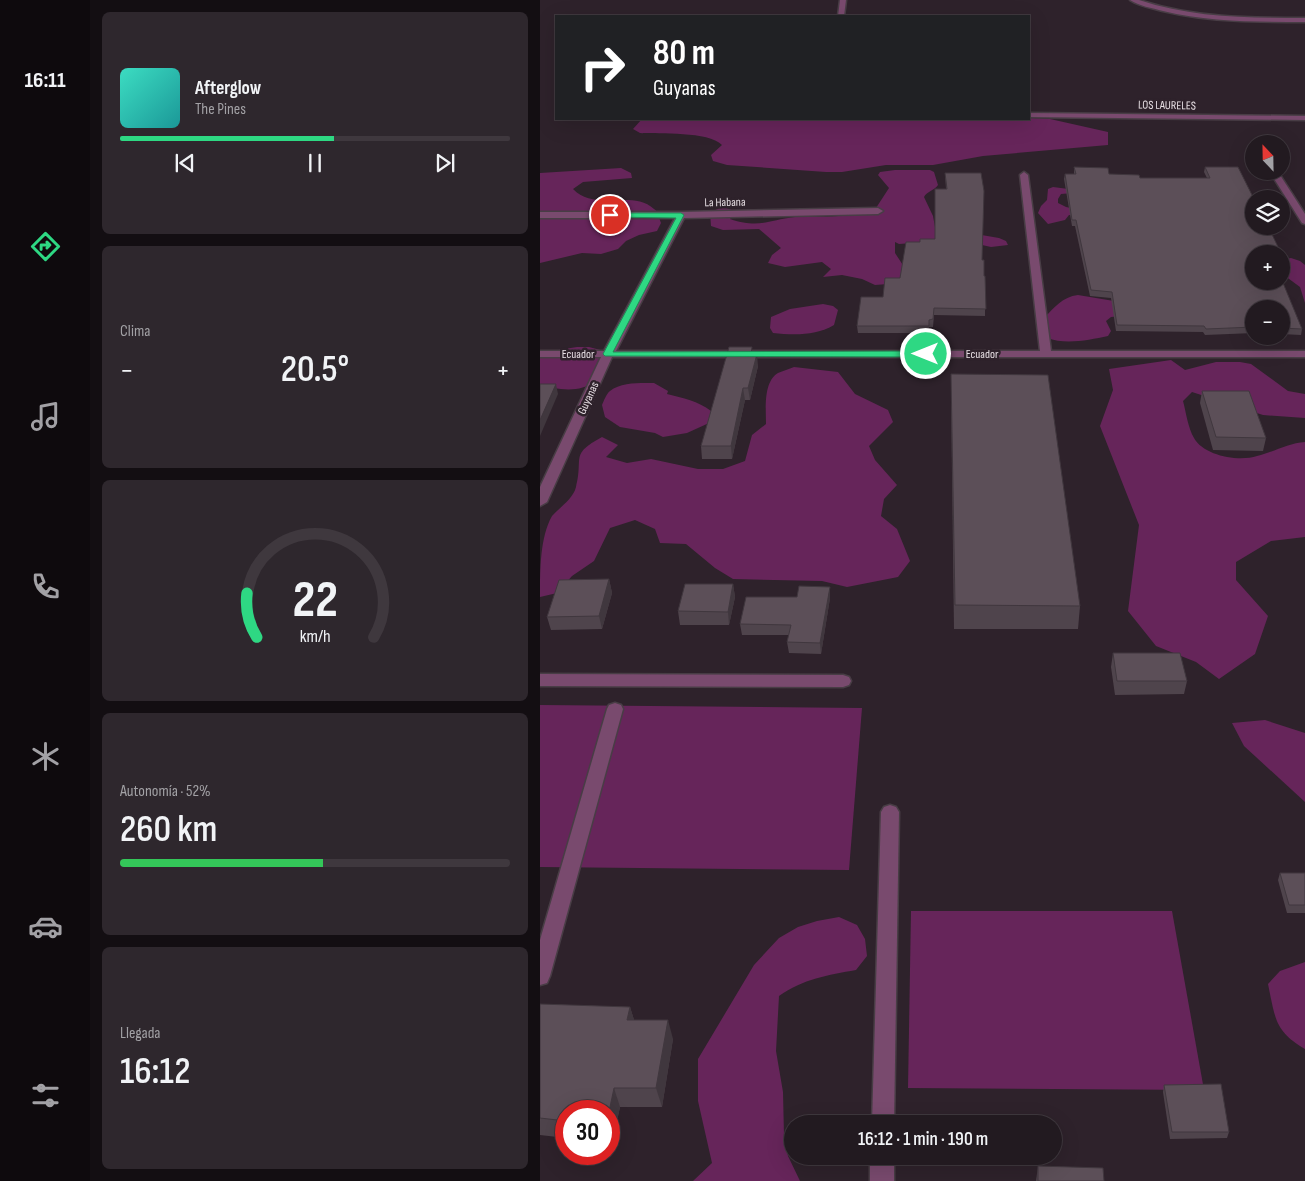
<!DOCTYPE html>
<html lang="es">
<head>
<meta charset="utf-8">
<style>
	:root { --surface:#221a20; --page:#2e272d; --text:#f1f3f6; --muted:#a2a1a5; --line:#3f383e; --accent:#2ed883 }
	body { margin:0; font-family:"Sofia Sans Condensed",sans-serif; background:var(--page); color:var(--text); height:100vh; display:flex; flex-direction:column; font-size:19px; white-space:nowrap }
	* { box-sizing:border-box; margin:0 }
	p { font-size:16px; color:var(--muted) }
	.icon { flex:none; width:28px; height:28px; fill:none; stroke:currentColor; stroke-width:2; stroke-linecap:round; stroke-linejoin:round }
	.map { position:relative; flex:1; overflow:hidden }
	.panel { display:flex; flex-direction:column; gap:12px; padding:12px; background:#130e12; width:450px }
	.panel>* { flex:none }
	.top-card { position:absolute; left:15px; top:15px; width:475px; height:105px; border-radius:0px; box-shadow:0 5px 20px #0002,0 0 0 1px var(--line); background:#202124; color:#fff; overflow:hidden }
	.needle { width:32px; rotate:338deg }
	.buttons { position:absolute; left:705px; top:135px; display:grid; gap:10px }
	.buttons a { display:grid; place-items:center; width:45px; height:45px; border-radius:50%; background:var(--surface); box-shadow:0 5px 20px #0002,0 0 0 1px var(--line); font-size:25px }
	.speed { position:absolute; left:15px; top:1100px; display:flex; gap:10px; font-size:25px; font-weight:700; text-align:center }
	.speed>* { display:grid; place-content:center; width:65px; height:65px; border-radius:50%; background:var(--surface); box-shadow:0 5px 20px #0002,0 0 0 1px var(--line); line-height:1 }
	.speed .limit { border:8px solid #d22; background:#fff; color:#111 }
	.pin { position:absolute; display:grid; place-items:center; width:42px; height:42px; color:#fff; margin:-21px; border:2px solid #fff; border-radius:50%; box-shadow:0 1px 5px #0007 }
	.me { position:absolute; width:55px; margin:-28px; rotate:270deg; stroke-linejoin:round; filter:drop-shadow(0 0 4px #0008) }
	.turn { display:flex; align-items:center; gap:18px; height:105px; padding:0 15px; font-size:22px }
	.turn .icon { width:65px; height:65px; stroke-width:2.5 }
	.turn b { display:block; font-size:35px; line-height:42px }
	.big { font-size:38px; font-weight:600; line-height:1.1 }
	.panel .card { flex:1; display:flex; flex-direction:column; justify-content:center; gap:8px; min-width:0; padding:0 18px; border-radius:8px; background:var(--page) }
	.panel .dial { align-items:center; gap:0 }
	.dial svg { height:130px; overflow:visible; fill:none; stroke:var(--line); stroke-width:7; stroke-linecap:round; text-anchor:middle }
	.dial text { fill:var(--text); stroke:none }
	.song { display:flex; align-items:center; gap:15px }
	.cover { width:60px; height:60px; border-radius:8px; background:linear-gradient(135deg,hsl(170 70% 55%),hsl(180 70% 35%)) }
	.played { height:5px; border-radius:2px; background:linear-gradient(90deg,var(--accent) 55%,var(--line) 55%) }
	.keys { display:flex; justify-content:space-around; direction:ltr }
	.heat { display:flex; justify-content:space-between; align-items:center; font-size:28px; direction:ltr }
	.charge { height:8px; border-radius:4px; background:linear-gradient(90deg,#34c759 52%,var(--line) 0) }
	.trip { position:absolute; left:244px; top:1115px; width:278px; height:50px; border-radius:25px; background:var(--surface); box-shadow:0 5px 20px #0002,0 0 0 1px var(--line); font-weight:600; line-height:50px; text-align:center }
	main { display:flex; flex:1; min-height:0 }
	.dock { display:flex; flex-direction:column; width:90px; justify-content:space-around; align-items:center; background:#0e0a0d; color:var(--muted) }
	.dock .icon { width:35px; height:35px }
	.dock .current { color:var(--accent) }
	.dock b { font-size:22px; color:var(--text) }
	.map>svg:first-child { display:block }
	.green { fill:#66255a }
	.lines { fill:none; stroke-linecap:round; stroke-linejoin:round }
	.minor-casing { stroke:#483d45; stroke-width:3 }
	.minor { fill:#794a6e; fill-rule:evenodd }
	.wall { fill:#4f444c }
	.shaded-wall { fill:#40373e }
	.building { fill:#5c4f58; stroke:#40373e }
	.route { fill:#2ed883; stroke:#1e8c55 }
	.labels { text-anchor:middle; stroke-width:5; stroke-linejoin:round; paint-order:stroke }
	.far-street-label { font-size:12px; fill:#e8e0e5; stroke:#2e222b }
</style>
</head>
<body>
<main>
<nav class="dock">
<b>16:11</b>
<svg class="icon current" aria-label="directions" viewBox="0 0 24 24"><path d="M12 3l9 9-9 9-9-9zM9 14v-3h6M13 9l2 2-2 2"/></svg>
<svg class="icon" aria-label="music" viewBox="0 0 24 24"><path d="M9 18V5l10-2v13"/><circle cx="6" cy="18" r="3"/><circle cx="16" cy="16" r="3"/></svg>
<svg class="icon" aria-label="phone" viewBox="0 0 24 24"><path d="M5 4h4l2 5-3 2q2 4 5 5l2-3 5 2v4C11 20 4 13 5 4z"/></svg>
<svg class="icon" aria-label="climate" viewBox="0 0 24 24"><path d="M12 3v18M4 7l16 10M4 17L20 7"/></svg>
<svg class="icon" aria-label="car" viewBox="0 0 24 24"><path d="M5 17H2v-5l4-1 3-4h7l3 4 3 1v5h-3M9 17h6M6 11h13"/><circle cx="7" cy="17" r="2"/><circle cx="17" cy="17" r="2"/></svg>
<svg class="icon" aria-label="filters" viewBox="0 0 24 24"><path d="M4 7h16M4 17h16"/><circle cx="9" cy="7" r="2"/><circle cx="15" cy="17" r="2"/></svg>
</nav>
<section class="panel">
<div class="card">
<div class="song"><i class="cover"></i><div><b>Afterglow</b><p>The Pines</p></div></div>
<div class="played"></div>
<div class="keys"><svg class="icon" aria-label="previous" viewBox="0 0 24 24"><path d="M18 5L8 12l10 7zM5 5v14"/></svg><svg class="icon" aria-label="pause" viewBox="0 0 24 24"><path d="M8 5v14M16 5v14"/></svg><svg class="icon" aria-label="next" viewBox="0 0 24 24"><path d="M6 5l10 7-10 7zM19 5v14"/></svg></div>
</div>
<div class="card"><p>Clima</p>
<div class="heat"><a>−</a><b class="big">20.5°</b><a>+</a></div>
</div>
<div class="card dial"><svg viewBox="0 0 100 80">
<path d="M14 69A42 42 0 1 1 86 69"/>
<path d="M14 69A42 42 0 0 1 8 42" stroke="#2ed883"/>
<text x="50" y="56" font-size="32" font-weight="700">22</text>
<text x="50" y="72" font-size="11">km/h</text>
</svg></div>
<div class="card"><p>Autonomía · 52%</p><b class="big">260 km</b><div class="charge"></div></div>
<div class="card"><p>Llegada</p><b class="big">16:12</b></div>
</section>
<div class="map">
<svg width="765" height="1181" viewBox="0 0 765 1181">
	<rect width="100%" height="100%" fill="#2e222b"/>
	<!-- green -->
	<g class="green">
		<path d="M489,118l21,1 58,13v13l-125,11 -50,9h-47l-44,7h-16l-99,-7 -14,-4 -2,-6 11,-10c-14,-14 -62,-11 -82,-12l-7,-4 9,-10z"/>
		<path d="M81,168l10,5 1,5 -49,4 -10,7c21,23 60,0 81,20 4,2 5,9 7,14l-4,8 -18,4 -13,6 -8,8 -17,5 -19,-1 -42,10v-90z"/>
		<path d="M355,170h35l4,2 4,13c-4,6 -11,6 -14,12l9,19 2,11 64,11 7,3 2,4 -17,2 -18,-4 -47,-1 -27,2 -4,-2v11l19,29 -39,3 -13,-6 -20,-4 -19,2 8,-8 -9,-7 -37,5 -17,-4 4,-8 9,-7 -22,-19 -36,1 -12,-4 -1,-14 13,-5 12,4 -5,8c30,10 37,1 65,-2 14,-2 29,1 43,-1 14,-2 24,-8 38,-8l13,-20 -11,-13 2,-3z"/>
		<path d="M513,187l23,3 -3,3 -12,1 -3,5v4l8,4 29,6 -2,3 -24,-1 -4,5 -17,4 -10,-11 3,-7 6,-6 1,-11z"/>
		<path d="M751,258l9,3 5,4v38l-5,-16 -19,-14v-13z"/>
		<path d="M538,295l42,7 1,14 -10,1 -5,4 5,10 -3,5c-19,4 -42,9 -61,2l-3,-20c11,-11 18,-21 34,-23z"/>
		<path d="M283,304l10,2 5,4 -4,15c-18,11 -41,10 -61,8l-3,-5 1,-11 19,-8z"/>
		<path d="M37,347h12l19,5c-4,9 -7,23 -14,29 -13,13 -39,8 -54,4v-28l12,-6z"/>
		<path d="M631,360l14,10 31,-8h24l11,2 37,27 17,3v24l-42,-3 -71,-23 -9,9c3,11 5,27 11,37 10,18 45,24 63,18 17,-4 31,-13 48,-14v95l-34,4 -35,21v18l32,36 -13,38 -36,25 -23,-17 -40,-16 -28,-35 11,-86 -39,-99 13,-36 -4,-21z"/>
		<path d="M254,367l44,5 17,22 33,16 5,12 -24,24 6,14 22,25 -13,14 -3,17 16,13 13,32 -12,16 -51,10 -25,-6 -89,-2 -18,-11 -29,-24 -26,-1 -5,-14 -20,-9 -25,8 -16,33 -22,15 -15,17 -17,4c0,-27 0,-60 12,-81 8,-9 21,-17 24,-29 8,-30 -7,-32 26,-50l16,8 -12,12 21,6 24,-4 47,10h25l22,-8 7,-26 14,-11c0,-15 -3,-42 12,-51 5,-2 11,-4 16,-6z"/>
		<path d="M114,383l14,8 -1,3c16,4 31,7 44,17l-2,12 -22,10 -24,4 -8,-4 -35,-6 -15,-10 -3,-12c2,-4 4,-11 8,-14 11,-9 30,-8 44,-8z"/>
		<path d="M0,705l322,3 -13,162 -309,-3z"/>
		<path d="M725,720l40,13v69l-61,-56 -12,-23z"/>
		<path d="M371,911h261l32,179 -296,-2z"/>
		<path d="M299,917l18,8 8,14 2,17 -11,14c-28,5 -53,9 -77,26l-3,55 7,41 1,44 4,20 12,25h-107l19,-18 -14,-62v-42l56,-94 25,-27 19,-11 19,-6z"/>
		<path d="M765,962v87c-31,-18 -30,-32 -37,-65l12,-13z"/>
	</g>
	<g class="lines">
		<defs>
			<g id="minor">
				<path d="M300,0h6l-2,16h-6z"/>
				<path d="M590,0h9c54,18 110,18 166,18v4c-48,0 -96,0 -142,-11 -11,-3 -24,-5 -33,-11z"/>
				<path d="M489,113l276,3v4l-276,-3z"/>
				<path d="M484,172l4,3 23,176h254v6h-693l-65,145 -7,4v-19l61,-130h-61v-6h64l71,-133h-135v-6h141l197,-4 5,3 -5,3 -194,4 -68,133h424l-20,-176z"/>
				<path d="M737,174l3,1 25,39v10l-3,-1 -29,-46z"/>
				<path d="M0,674l303,1 6,2 2,4 -2,4 -6,2 -303,-1z"/>
				<path d="M75,703l6,2 2,4 -73,267 -3,7 -7,2v-45l67,-231 2,-4z"/>
				<path d="M350,805l6,2 3,5 -5,312h-22l9,-312 3,-5z"/>
				<rect x="330" y="1156" width="24" height="25"/>
			</g>
		</defs>
		<!-- minor casing -->
		<use href="#minor" class="minor-casing"/>
		<!-- minor -->
		<use href="#minor" class="minor"/>
	</g>
	<!-- wall -->
	<g class="wall">
		<path d="M534,167l35,7 31,4h67l-3,-6 1,-5 75,84v3h-26l48,75 -1,6 -20,-1v-25h-27v24l-49,2 -2,-3 -87,-1 -5,-33 -21,-2 -15,-70h-3l-8,-47 1,-5h9z"/>
		<path d="M405,173l37,87 2,16h1v40l-51,-1 -1,12h-4l-1,6h-70l-1,-7 43,-48 20,-36 15,-3 11,-50z"/>
		<path d="M213,354l5,12 -8,34h-5l-13,59h-30l-1,-13z"/>
		<path d="M411,374l129,232 -2,23h-124l-3,-233z"/>
		<path d="M662,391l64,47 -3,13 -50,-1 -13,-47z"/>
		<path d="M69,579l3,14 -10,36 -51,1 -4,-13z"/>
		<path d="M193,584l2,13 -6,28h-49l-2,-14z"/>
		<path d="M290,598l-9,56 -32,-1 -2,-11 2,-7h-47l-2,-11z"/>
		<path d="M573,653l74,28 -3,13 -69,1 -4,-28z"/>
		<path d="M740,873h25v40h-18l-9,-33z"/>
		<path d="M0,1004l90,3 4,13 39,19 -11,68h-42l-8,37 -3,-1v-32h-43v27l-26,-3z"/>
		<path d="M624,1085l65,47 -2,6 -57,1 -7,-47z"/>
		<path d="M498,1166l66,15h-68z"/>
	</g>
	<!-- shaded-wall -->
	<g class="shaded-wall">
		<path d="M217,354l1,12 -8,34 -2,-12z"/>
		<path d="M16,384l2,10 -18,42v-16z"/>
		<path d="M203,388l2,12 -13,59 -1,-13z"/>
		<path d="M69,579l3,14 -10,36 -3,-13z"/>
		<path d="M193,584l2,13 -6,28 -1,-13z"/>
		<path d="M290,587v11l-9,56 -1,-11z"/>
		<path d="M90,1007l6,19 -9,-6z"/>
		<path d="M128,1020l5,19 -11,68 -6,-19z"/>
		<path d="M74,1088l6,19 -8,37 -3,-11v-21z"/>
	</g>
	<!-- building -->
	<g class="building">
		<path d="M534,167l34,1 1,6 30,1 1,3h70l-5,-11h33l16,32v27h14l12,25h-9l1,3h-18v27h27v-3l21,51 -21,-1v-19h-27v18l-48,2 -2,-3 -87,-1 -5,-33 -21,-2 -15,-70h-4l-7,-46h11z"/>
		<path d="M405,173h36l3,18 -2,69h2v16h1l1,33 -52,-1 -1,11 -4,1v6h-72l4,-29h22l2,-19h15l6,-36h14v-3h15v-50h12z"/>
		<path d="M189,347h23l-1,7h6l-9,34h-5l-12,58h-30z"/>
		<path d="M411,374l97,1 32,231 -125,-1z"/>
		<path d="M0,384h16l-16,36z"/>
		<path d="M662,391h47l17,47 -50,-1z"/>
		<path d="M69,579l-10,37 -52,1 12,-37z"/>
		<path d="M145,584h48l-5,28 -50,-1z"/>
		<path d="M259,586l31,1 -10,56 -33,-1 4,-17 -51,-1 6,-27h51z"/>
		<path d="M573,653h67l7,28h-70z"/>
		<path d="M740,873h25v32h-16z"/>
		<path d="M0,1004l90,3 -3,13h41l-12,68h-42l-5,24v-1h-43v10l-26,-3z"/>
		<path d="M681,1084l8,48h-57l-8,-47z"/>
		<path d="M498,1166l65,2 1,13h-66z"/>
	</g>
	<!-- route -->
	<path class="route" d="M141,213l3,2 -71,137 313,-1 5,3 -5,3 -321,-1 -2,-2 73,-136 -66,-1 -3,-2 3,-2z"/>
	<g class="labels">
		<!-- far-street labels -->
		<g class="far-street-label">
			<text transform="translate(627 105) rotate(1)" y="4">LOS LAURELES</text>
			<text transform="translate(185 202) rotate(-1)" y="4">La Habana</text>
			<text x="38" y="358">Ecuador</text>
			<text x="442" y="358">Ecuador</text>
			<text transform="translate(48 398) rotate(-65)" y="4">Guyanas</text>
		</g>
	</g>
</svg>
<div class="buttons">
<a><svg class="needle" viewBox="-14 -14 28 28"><path d="M0-13l5 13h-10z" fill="#e53935"/><path d="M0 13l5-13h-10z" fill="#a2a1a5"/></svg></a>
<a><svg class="icon" aria-label="layers" viewBox="0 0 24 24"><path d="M12 4l9 5-9 5-9-5zM3 14l9 5 9-5"/></svg></a>
<a>+</a>
<a>−</a>
</div>
<div class="speed"><div class="limit">30</div></div>
<div class="pin" style="left:70px;top:215px;background:#d93025"><svg class="icon" aria-label="arrive" viewBox="0 0 24 24"><path d="M6 21V4h12l-3 4 3 4H6"/></svg></div>
<svg class="me" style="left:386px;top:354px" viewBox="-20 -20 40 40"><circle r="17" fill="#2ed883" stroke="#fff" stroke-width="3"/><path d="M0-11L8 9 0 5-8 9z" fill="#fff"/></svg>
<div class="trip">16:12 · 1 min · 190 m</div>
<div class="top-card">
<div class="turn"><svg class="icon" aria-label="right" viewBox="0 0 24 24"><path d="M7 20v-9h11M14 6l5 5-5 5"/></svg><div><b>80 m</b>Guyanas</div></div>
</div>
</div>
</main>
</body>
</html>
